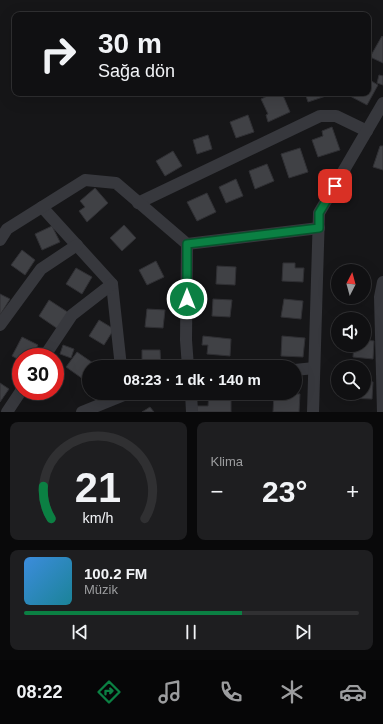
<!DOCTYPE html>
<html lang="tr">
<head>
<meta charset="utf-8">
<style>
	:root { --surface:#101012; --page:#1e1e20; --text:#f1f3f6; --muted:#9c9d9f; --line:#303032; --accent:#0b8043 }
	body { margin:0; font-family:Helvetica,sans-serif; background:var(--page); color:var(--text); height:100vh; display:flex; flex-direction:column; font-size:15px; white-space:nowrap }
	* { box-sizing:border-box; margin:0 }
	p { font-size:13px; color:var(--muted) }
	.icon { flex:none; width:22px; height:22px; fill:none; stroke:currentColor; stroke-width:2; stroke-linecap:round; stroke-linejoin:round }
	.map { position:relative; height:412px; overflow:hidden }
	.drawer { display:flex; flex-direction:column; gap:10px; padding:10px; background:#09090a; flex:1 }
	.drawer>* { flex:none }
	.top-card { position:absolute; left:12px; top:12px; width:359px; height:84px; border-radius:8px; box-shadow:0 4px 16px #0002,0 0 0 1px var(--line); background:#101012; color:var(--text); overflow:hidden }
	.needle { width:26px; rotate:6deg }
	.controls { position:absolute; left:331px; top:264px; display:grid; gap:8px }
	.controls a { display:grid; place-items:center; width:40px; height:40px; border-radius:50%; background:var(--surface); box-shadow:0 4px 16px #0002,0 0 0 1px var(--line); font-size:20px }
	.speed { position:absolute; left:12px; top:348px; display:flex; gap:8px; font-size:20px; font-weight:700; text-align:center }
	.speed>* { display:grid; place-content:center; width:52px; height:52px; border-radius:50%; background:var(--surface); box-shadow:0 4px 16px #0002,0 0 0 1px var(--line); line-height:1 }
	.speed .limit { border:6px solid #d22; background:#fff; color:#111 }
	.pin { position:absolute; display:grid; place-items:center; width:34px; height:34px; color:#fff; margin:-17px; border-radius:8px; box-shadow:0 2px 6px #0006 }
	.me { position:absolute; width:44px; margin:-22px; rotate:0deg; stroke-linejoin:round; filter:drop-shadow(0 0 3px #0008) }
	.turn { display:flex; align-items:center; gap:14px; height:84px; padding:0 20px; font-size:18px }
	.turn .icon { width:52px; height:52px; stroke-width:2.5 }
	.turn b { display:block; font-size:28px; line-height:34px }
	.big { font-size:30px; font-weight:700; line-height:1.1 }
	.drawer .widget { flex:1; display:flex; flex-direction:column; justify-content:center; gap:6px; min-width:0; padding:0 14px; border-radius:8px; background:var(--page) }
	.drawer .dial { align-items:center; gap:0 }
	.dial svg { height:104px; overflow:visible; fill:none; stroke:var(--line); stroke-width:7; stroke-linecap:round; text-anchor:middle }
	.dial text { fill:var(--text); stroke:none }
	.song { display:flex; align-items:center; gap:12px }
	.cover { width:48px; height:48px; border-radius:6px; background:linear-gradient(135deg,hsl(210 70% 55%),hsl(190 70% 35%)) }
	.played { height:4px; border-radius:2px; background:linear-gradient(90deg,var(--accent) 65%,var(--line) 65%) }
	.keys { display:flex; justify-content:space-around; direction:ltr }
	.heat { display:flex; justify-content:space-between; align-items:center; font-size:22px; direction:ltr }
	.drawer .tiles { flex:1; display:grid; gap:10px; grid-template-columns:1fr 1fr }
	.widget:last-child { grid-column:span 2 }
	.trip { position:absolute; left:82px; top:360px; width:220px; height:40px; border-radius:20px; background:var(--surface); box-shadow:0 4px 16px #0002,0 0 0 1px var(--line); font-weight:700; line-height:40px; text-align:center }
	.tab-bar { display:flex; height:64px; justify-content:space-around; align-items:center; background:#060607; color:var(--muted) }
	.tab-bar .icon { width:28px; height:28px }
	.tab-bar .on { color:var(--accent) }
	.tab-bar b { font-size:18px; color:var(--text) }
	.map>svg:first-child { display:block }
	.building { fill:#404145; stroke:#303034 }
	.lines { fill:none; stroke-linecap:round; stroke-linejoin:round }
	.street { stroke:#37383d; stroke-width:12 }
	.route-casing { stroke:#07532c; stroke-width:10 }
	.route { stroke:#0b8043; stroke-width:7 }
</style>
</head>
<body>
<div class="map">
<svg width="383" height="412" viewBox="0 0 383 412">
	<rect width="100%" height="100%" fill="#161618"/>
	<!-- building -->
	<g class="building">
		<path d="M382,36l1,1v26l-13,-6z"/>
		<path d="M379,75l4,1v9l-6,-2z"/>
		<path d="M368,79l10,6 -11,20 -19,-10 1,-2h19z"/>
		<path d="M274,93h8l8,19 -22,10 -2,-7 2,-1 -7,-15z"/>
		<path d="M305,93h20l1,3 -18,6z"/>
		<path d="M248,115l6,17 -18,6 -6,-16z"/>
		<path d="M332,127l8,23 -22,7 -6,-17 11,-4 -1,-5z"/>
		<path d="M208,135l4,14 -15,5 -4,-14z"/>
		<path d="M380,146h3v24l-10,-3z"/>
		<path d="M300,148l8,24 -19,6 -8,-24z"/>
		<path d="M173,151l9,15 -17,10 -9,-15z"/>
		<path d="M267,164l7,17 -19,8 -6,-18z"/>
		<path d="M236,179l7,17 -17,7 -7,-16z"/>
		<path d="M95,188l13,15 -21,19 -8,-11 6,-4 -5,-6z"/>
		<path d="M207,193l9,19 -19,9 -10,-19z"/>
		<path d="M124,225l12,13 -14,13 -12,-13z"/>
		<path d="M52,226l8,16 -18,8 -7,-16z"/>
		<path d="M22,250l13,10 -10,15 -14,-10z"/>
		<path d="M156,261l8,16 -17,8 -8,-15z"/>
		<path d="M283,263h12v5h9l-1,14 -21,-1z"/>
		<path d="M217,266l19,1 -1,18 -19,-1z"/>
		<path d="M76,268l16,9 -10,17 -16,-10z"/>
		<path d="M0,294l10,5 -10,16z"/>
		<path d="M213,299l19,1 -2,17 -18,-1z"/>
		<path d="M284,299l19,2 -2,18 -20,-2z"/>
		<path d="M49,300l20,13 -11,16 -19,-13z"/>
		<path d="M147,309l18,1 -2,18 -18,-1z"/>
		<path d="M99,320l15,9 -10,16 -15,-9z"/>
		<path d="M203,336l28,3 -1,17 -23,-2 1,-9h-6z"/>
		<path d="M282,336l23,2 -2,19 -22,-1z"/>
		<path d="M22,337l16,8 -7,12h-10v4l-9,-5z"/>
		<path d="M364,340l10,1 -1,18 -20,-2 1,-12h10z"/>
		<path d="M63,345l11,4 -3,9 -11,-4z"/>
		<path d="M142,350h18l1,17h-19z"/>
		<path d="M77,352l16,11 -4,4 -6,12 -17,-12z"/>
		<path d="M364,381l9,1 -1,17 -26,-1 1,-5h17z"/>
		<path d="M0,383l9,6 -9,13z"/>
		<path d="M209,393h22v19h-34v-6h11z"/>
		<path d="M274,393l26,1 -1,18h-26z"/>
		<path d="M150,407l4,5h-12z"/>
	</g>
	<g class="lines">
		<!-- street -->
		<g class="street">
			<path d="M138,203l182,-87h16l31,15"/>
			<path d="M42,207l70,77 9,83"/>
			<path d="M0,240l7,-11 78,-49 31,3 71,61 132,-16"/>
			<path d="M187,244l-1,96 2,27"/>
			<path d="M0,325l41,-56 36,-24"/>
			<path d="M44,357l28,-42 40,-31"/>
			<path d="M295,370l19,-2"/>
			<path d="M191,393l1,19"/>
			<path d="M7,412l14,-21"/>
			<path d="M82,412l47,-19"/>
			<path d="M313,412l6,-199 64,-110"/>
			<path d="M383,412l-3,-115 3,-15"/>
		</g>
	</g>
	<g class="lines">
		<defs>
			<path id="route" d="M187,299v-55l132,-16v-15l16,-27"/>
		</defs>
		<!-- route casing -->
		<use href="#route" class="route-casing"/>
		<!-- route -->
		<use href="#route" class="route"/>
	</g>
</svg>
<div class="controls">
<a><svg class="needle" viewBox="-14 -14 28 28"><path d="M0-13l5 13h-10z" fill="#e53935"/><path d="M0 13l5-13h-10z" fill="#9c9d9f"/></svg></a>
<a><svg class="icon" aria-label="sound" viewBox="0 0 24 24"><path d="M4 9h4l5-4v14l-5-4H4zM17 9q2 3 0 6"/></svg></a>
<a><svg class="icon" aria-label="search" viewBox="0 0 24 24"><circle cx="10" cy="10" r="6"/><path d="M15 15l6 6"/></svg></a>
</div>
<div class="speed"><div class="limit">30</div></div>
<div class="pin" style="left:335px;top:186px;background:#d93025"><svg class="icon" aria-label="arrive" viewBox="0 0 24 24"><path d="M6 21V4h12l-3 4 3 4H6"/></svg></div>
<svg class="me" style="left:187px;top:299px" viewBox="-20 -20 40 40"><circle r="17" fill="#0b8043" stroke="#fff" stroke-width="3"/><path d="M0-11L8 9 0 5-8 9z" fill="#fff"/></svg>
<div class="trip">08:23 · 1 dk · 140 m</div>
<div class="top-card">
<div class="turn"><svg class="icon" aria-label="right" viewBox="0 0 24 24"><path d="M7 20v-9h11M14 6l5 5-5 5"/></svg><div><b>30 m</b>Sağa dön</div></div>
</div>
</div>
<section class="drawer">
<div class="tiles">
<div class="widget dial"><svg viewBox="0 0 100 80">
<path d="M14 69A42 42 0 1 1 86 69"/>
<path d="M14 69A42 42 0 0 1 8 44" stroke="#0b8043"/>
<text x="50" y="56" font-size="32" font-weight="700">21</text>
<text x="50" y="72" font-size="11">km/h</text>
</svg></div>
<div class="widget"><p>Klima</p>
<div class="heat"><a>−</a><b class="big">23°</b><a>+</a></div>
</div>
<div class="widget">
<div class="song"><i class="cover"></i><div><b>100.2 FM</b><p>Müzik</p></div></div>
<div class="played"></div>
<div class="keys"><svg class="icon" aria-label="previous" viewBox="0 0 24 24"><path d="M18 5L8 12l10 7zM5 5v14"/></svg><svg class="icon" aria-label="pause" viewBox="0 0 24 24"><path d="M8 5v14M16 5v14"/></svg><svg class="icon" aria-label="next" viewBox="0 0 24 24"><path d="M6 5l10 7-10 7zM19 5v14"/></svg></div>
</div>
</div>
</section>
<nav class="tab-bar">
<b>08:22</b>
<svg class="icon on" aria-label="directions" viewBox="0 0 24 24"><path d="M12 3l9 9-9 9-9-9zM9 14v-3h6M13 9l2 2-2 2"/></svg>
<svg class="icon" aria-label="music" viewBox="0 0 24 24"><path d="M9 18V5l10-2v13"/><circle cx="6" cy="18" r="3"/><circle cx="16" cy="16" r="3"/></svg>
<svg class="icon" aria-label="phone" viewBox="0 0 24 24"><path d="M5 4h4l2 5-3 2q2 4 5 5l2-3 5 2v4C11 20 4 13 5 4z"/></svg>
<svg class="icon" aria-label="climate" viewBox="0 0 24 24"><path d="M12 3v18M4 7l16 10M4 17L20 7"/></svg>
<svg class="icon" aria-label="car" viewBox="0 0 24 24"><path d="M5 17H2v-5l4-1 3-4h7l3 4 3 1v5h-3M9 17h6M6 11h13"/><circle cx="7" cy="17" r="2"/><circle cx="17" cy="17" r="2"/></svg>
</nav>
</body>
</html>
